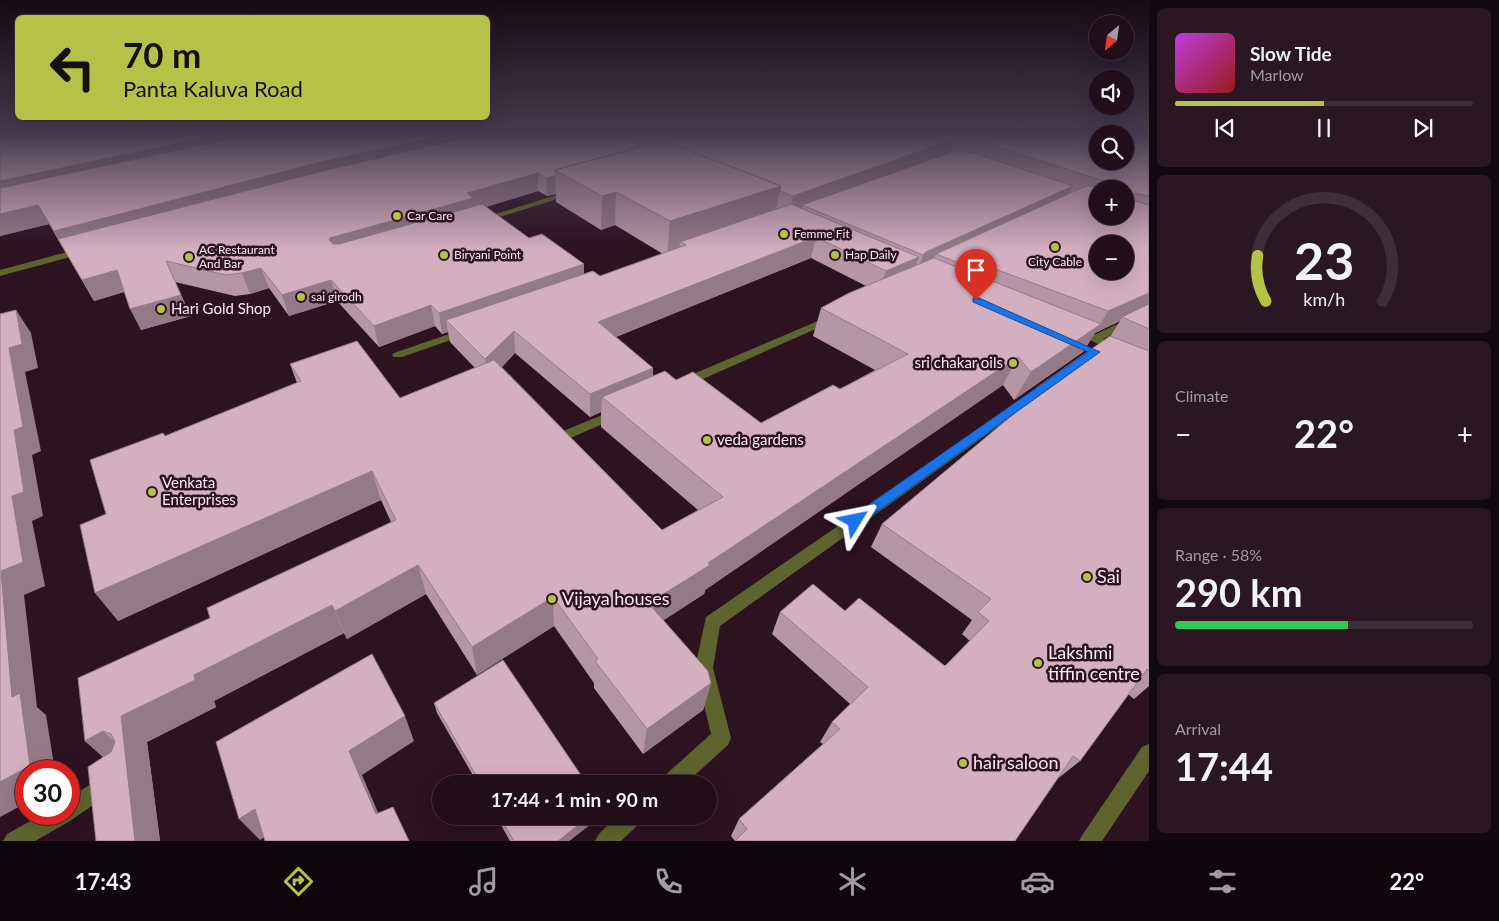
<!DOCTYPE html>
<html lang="en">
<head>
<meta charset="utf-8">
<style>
	:root { --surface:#220e18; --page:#2a1721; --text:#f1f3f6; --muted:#a29ca2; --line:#3f2e37; --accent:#b6c148 }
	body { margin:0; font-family:Lato,sans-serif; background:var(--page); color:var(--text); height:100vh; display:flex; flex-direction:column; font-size:19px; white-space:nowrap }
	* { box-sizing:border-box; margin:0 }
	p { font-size:16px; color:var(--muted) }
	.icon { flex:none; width:28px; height:28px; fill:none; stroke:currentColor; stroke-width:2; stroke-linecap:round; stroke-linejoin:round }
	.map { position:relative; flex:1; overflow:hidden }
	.panel { display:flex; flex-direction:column; gap:8px; padding:8px; background:#13080d; width:350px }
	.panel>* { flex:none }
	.banner { position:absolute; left:15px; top:15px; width:475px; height:105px; border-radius:8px; box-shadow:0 5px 20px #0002,0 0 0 1px var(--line); background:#b6c148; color:#111; overflow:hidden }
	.needle { width:32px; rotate:209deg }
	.tools { position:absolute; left:1089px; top:15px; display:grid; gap:10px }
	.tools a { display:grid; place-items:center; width:45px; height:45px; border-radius:50%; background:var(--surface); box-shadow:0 5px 20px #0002,0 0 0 1px var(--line); font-size:25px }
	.speed { position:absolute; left:15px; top:760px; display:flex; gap:10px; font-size:25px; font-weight:700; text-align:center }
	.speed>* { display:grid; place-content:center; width:65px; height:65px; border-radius:50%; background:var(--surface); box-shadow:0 5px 20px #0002,0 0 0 1px var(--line); line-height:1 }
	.speed .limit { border:8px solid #d22; background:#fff; color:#111 }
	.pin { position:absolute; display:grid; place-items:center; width:42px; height:42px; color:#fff; margin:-51px -21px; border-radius:50% 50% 50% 0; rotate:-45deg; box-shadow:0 0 5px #0007 }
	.pin .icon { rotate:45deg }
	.me { position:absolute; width:55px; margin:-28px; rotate:55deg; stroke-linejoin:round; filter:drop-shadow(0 0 4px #0008) }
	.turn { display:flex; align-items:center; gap:18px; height:105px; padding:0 25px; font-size:22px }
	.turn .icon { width:65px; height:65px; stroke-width:2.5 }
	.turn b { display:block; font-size:35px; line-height:42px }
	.big { font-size:38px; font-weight:700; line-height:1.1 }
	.panel .tile { flex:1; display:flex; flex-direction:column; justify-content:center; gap:8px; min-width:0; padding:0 18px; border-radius:8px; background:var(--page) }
	.panel .dial { align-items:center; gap:0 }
	.dial svg { height:130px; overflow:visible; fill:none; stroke:var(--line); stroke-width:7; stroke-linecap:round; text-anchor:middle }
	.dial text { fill:var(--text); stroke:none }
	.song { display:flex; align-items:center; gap:15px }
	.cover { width:60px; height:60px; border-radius:8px; background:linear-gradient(135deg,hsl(290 70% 55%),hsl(0 70% 35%)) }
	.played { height:5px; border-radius:2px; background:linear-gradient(90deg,var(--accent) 50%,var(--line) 50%) }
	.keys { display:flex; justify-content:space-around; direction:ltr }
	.heat { display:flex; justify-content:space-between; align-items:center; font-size:28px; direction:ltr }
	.charge { height:8px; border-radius:4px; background:linear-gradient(90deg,#34c759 58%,var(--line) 0) }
	.trip { position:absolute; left:432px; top:775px; width:285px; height:50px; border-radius:25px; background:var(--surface); box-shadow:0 5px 20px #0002,0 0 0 1px var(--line); font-weight:700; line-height:50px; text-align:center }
	.tabs { display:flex; height:80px; justify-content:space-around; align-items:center; background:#0e060a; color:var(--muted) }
	.tabs .icon { width:35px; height:35px }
	.tabs .selected { color:var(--accent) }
	.tabs b { font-size:22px; color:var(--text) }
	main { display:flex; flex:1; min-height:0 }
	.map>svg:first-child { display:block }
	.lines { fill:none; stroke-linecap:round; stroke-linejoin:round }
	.minor { fill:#5e642d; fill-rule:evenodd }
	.wall { fill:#b696a4; fill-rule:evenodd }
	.shaded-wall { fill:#947a86 }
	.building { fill:#d4afbf; stroke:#947a86; fill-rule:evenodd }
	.route { fill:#1a73e8; stroke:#114b97 }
	.poi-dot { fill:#b6c148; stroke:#2d1220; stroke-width:2 }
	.labels { text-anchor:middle; stroke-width:5; stroke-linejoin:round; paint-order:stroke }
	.far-poi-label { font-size:12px; fill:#feeaf2; stroke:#2d1220; text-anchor:start }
	.poi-label { font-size:15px; fill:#feeaf2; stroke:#2d1220; text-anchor:start }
	.near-poi-label { font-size:18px; fill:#feeaf2; stroke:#2d1220; text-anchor:start }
</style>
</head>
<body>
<main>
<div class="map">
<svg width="1149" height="841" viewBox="0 0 1149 841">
	<rect width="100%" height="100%" fill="#2d1220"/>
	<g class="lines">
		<!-- minor -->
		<g class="minor">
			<path d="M569,191l7,2 -92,29 -7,-2z"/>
			<path d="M82,248l3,1v4l-85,23v-6z"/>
			<path d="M1149,309v7l-46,23 18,8 2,2 -2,2h-8l-40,-19 5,-3 16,6z"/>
			<path d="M832,315l5,3 -1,2 -149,66 -4,1 -6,-4 2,-3z"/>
			<path d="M464,329l4,1 1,2 -1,2 -66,23h-8l-2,-2 2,-2z"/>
			<path d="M1045,383l6,4 -2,3 -329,236 -7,42 18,70 -3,7 -43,39h-25l3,-7 48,-43 -16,-66 11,-51z"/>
			<path d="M617,409l4,1 2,3 -2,3 -60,26h-10l-1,-3 1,-3z"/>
			<path d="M1149,744v27l-47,70h-23l4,-7 59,-87z"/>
			<path d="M105,775l7,3 3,7 -3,7 -42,29 -35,20h-32l4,-7 36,-20h26v-16z"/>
			<path d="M617,816h26l-3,7 -19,18h-26l4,-7z"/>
		</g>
	</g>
	<!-- wall -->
	<g class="wall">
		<path d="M0,134h1145l4,1v551l-15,13 -6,-5 -48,67 -24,19 -321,61 -4,-5 8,-17 84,-75 -3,-2 12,-20 18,-18 -78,-70 8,-22 65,-1 100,55 25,-25 -8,-7 10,-14 -101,-73 11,-23 145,-121 9,-15 74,-51 10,-16 -25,12 -12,19 -69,48 -11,-15 -298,205 -1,4 -41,26 48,63 -8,27 -60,44 -49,-66v-5l-40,-57 -77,49 -51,-81 -79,45 -3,-6 -130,68 2,6 -69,35 13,99h-64l7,-84 -18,-16 125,-123 181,-96 -10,-22 -263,121 -12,-107 59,-78 132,-53 -7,-19 110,34 75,-30 -25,-26 -2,-10 -6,2 -7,-8 -56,21 -42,-46 -48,15 -20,-28 -19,6 -15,2 -60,-14 16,34 -50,14 -17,-38 -30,9 -45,-77 -49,12zM1098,189h27l-27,27zM538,191l9,5 9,-2v8l45,28 14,-5 48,29 -63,22 -16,-2 -55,-36 -43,-31zM811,258l55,28 -45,22 -8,28 62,34 -35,19 -79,34 -85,-43 -23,-4v-8l-37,-31zM515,353l75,64 11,-5v15l97,83 -36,20 -160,-163z"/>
		<path d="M434,703l153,81h-109l-41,-71z"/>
		<path d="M496,816h105l-32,25h-59z"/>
	</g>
	<!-- shaded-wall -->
	<g class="shaded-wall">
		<path d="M0,134h75l-75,16z"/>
		<path d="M223,134h82l-305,68v-21z"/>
		<path d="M450,134h75l-467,105 7,12 -11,-20 267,-69z"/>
		<path d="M955,139l-6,17 -147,49 -1,6 -12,4 4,-19z"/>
		<path d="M538,173v18l-63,19 -140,48 -6,-18 1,-2 137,-45z"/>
		<path d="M555,176l1,18 -9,2 -1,-18z"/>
		<path d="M781,186l-7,33 -94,23 -1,10 -12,4 3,-35z"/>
		<path d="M1073,186l-7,13 -130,55 -3,7 -15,9 5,-15 3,-3z"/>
		<path d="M616,192l-1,33 -14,5 1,-34z"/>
		<path d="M38,205l11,19 -49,12v-22z"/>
		<path d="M816,237l-5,21 -214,86 1,-22z"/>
		<path d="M919,257l-8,21 -33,14 8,-21z"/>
		<path d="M584,264v21l-138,35 2,12 -6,2 -3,-21z"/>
		<path d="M261,268l8,20 -19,6 -8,-21z"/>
		<path d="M995,269l-9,21 -5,1 8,-16v-4z"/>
		<path d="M117,270l10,21 -33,10 -12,-21z"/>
		<path d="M331,280l6,21 -48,15 -7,-21z"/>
		<path d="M1149,293v14l-27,10 -2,4 -25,12 -12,19 -69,48 17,-28 69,-47 8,-14z"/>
		<path d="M181,295l10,21 -50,14 -11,-21z"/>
		<path d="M431,305l4,21 -56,21 -5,-21z"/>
		<path d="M16,310l15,23 7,35 -13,4 16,79 -9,4 11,61 -11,5 13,65 -21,9 13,112 9,8 9,56h-29v32l-26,14v-35l12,-85 -11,-126 11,-75 2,-66 -5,-82z"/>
		<path d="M514,331l1,22 -27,29 -3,-23z"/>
		<path d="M1018,357l-15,28 -298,205 -1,4 -52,34 -2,-23 4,-5 54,-37z"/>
		<path d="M653,368l-2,23 -49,6 -1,15 -11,5v-23z"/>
		<path d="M372,471l9,29 -263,121 -23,-28z"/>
		<path d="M418,565l8,29 -79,45 -12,-28z"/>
		<path d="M553,597l1,29 -77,49 -5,-28z"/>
		<path d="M332,605l12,28 -130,68 2,6 -69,35 13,99h-25l-21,-75 -29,-25 18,-10 22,20 -4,-35 73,-41z"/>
		<path d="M711,683l-8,27 -60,44 4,-25z"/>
		<path d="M405,716l9,25 -52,34 26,61 -12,-22 -27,-63z"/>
		<path d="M255,809l19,22 -14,9 -21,-21z"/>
		<path d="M590,816h11l-32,25h-11z"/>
	</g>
	<!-- building -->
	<g class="building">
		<path d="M19,134h204l-223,47v-43z"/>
		<path d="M253,134h197l-129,28 -267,69 -16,-26 -38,9v-26z"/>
		<path d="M481,134h132l30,12 -88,24v6l-9,2 -8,-5 -71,20 7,5 -144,40 -1,2 4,4h6l143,-40 47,34 13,-4 42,30 -145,49 -8,-8 -57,21 -43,-46 -49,15 -21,-27 -19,5 -16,2 -60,-14 15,34 -51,14 -13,-39 -35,10 -24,-41 269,-69z"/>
		<path d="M633,134h512l4,1v61l-14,-3 -4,4 1,3 17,5v88l-41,18 -113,-42 -6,2v4l-53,-21 152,-69 13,4h-3v27h27v-27h-16l1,-6 -134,-43 -21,-1 -162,57 -13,-5 1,-5 -117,-45 -8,2zM1098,134h27v27h-27zM1098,244h27v27h-27z"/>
		<path d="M664,141l117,45 -111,35 -54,-29 -14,4 -47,-26z"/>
		<path d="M955,151l15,1 103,34 -147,66 -3,3 -121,-50z"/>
		<path d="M791,204l128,53 -33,14 -70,-34 -218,85 55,46 -63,26 -76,-63 -29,28 -39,-39 147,-49 7,5 86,-31 -6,-3z"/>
		<path d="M934,258l167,66 -70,48 -13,-15 -310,206 2,2 -56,35 1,2 -5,3 58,66 3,12 -64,46 -52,-68 3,-2 -45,-62 -81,50 -54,-82 -83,46 -3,-6 -138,70 1,5 -74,36 14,125h-39l-8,-74 23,-15 4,-10 -4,-8 -8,-3 -18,10 -7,-63 132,-60 -3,-10 189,-88 -24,-49 -277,122 -15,-68 26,-11 -16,-54 73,-27 2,3 136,-55 -11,-17 67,-23 43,57 94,-38 168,170 61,-33 -121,-100 63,-26 11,9 17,-8 68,51 72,-38 7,4 68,-35 -87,-46 28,-15z"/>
		<path d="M1149,304v25l-27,-12z"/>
		<path d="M16,310l6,34 -13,4 14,79 -9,3 10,62 -12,4 11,66 -22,9 11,126 8,-4 10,73 -30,16v-468z"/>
		<path d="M1110,336l39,15v320l-2,-2 -67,92 -7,-5 -58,85h-280l12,-12 -8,-10 101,-90 -8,-7 36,-35 -88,-75 33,-28 32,27 14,-13 86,68 44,-45 -11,-9 13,-13 -109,-75 157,-131 -3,-5z"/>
		<path d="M372,654l33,62 -56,35 27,63 17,-7 16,34h-144l-10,-32 -16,10 -23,-77z"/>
		<path d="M503,660l84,124h-106l-47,-81z"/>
		<path d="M499,816h91l-32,25h-44z"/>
	</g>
	<!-- sky -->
	<linearGradient id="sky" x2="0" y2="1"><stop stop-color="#190a12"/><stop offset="0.53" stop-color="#46394e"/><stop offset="1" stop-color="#46394e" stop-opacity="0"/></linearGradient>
	<rect width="1149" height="251" fill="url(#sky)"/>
	<!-- route -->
	<path class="route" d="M973,298h6l121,54 -240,172 -5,2 -4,-2 -2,-3 2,-4 237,-165 -115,-50z"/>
	<!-- markers -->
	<g class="poi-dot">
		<circle cx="397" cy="216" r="5"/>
		<circle cx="784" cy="234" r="5"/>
		<circle cx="1055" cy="247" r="5"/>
		<circle cx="444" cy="255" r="5"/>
		<circle cx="835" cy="255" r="5"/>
		<circle cx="189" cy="257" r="5"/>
		<circle cx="301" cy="297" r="5"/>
		<circle cx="161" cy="309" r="5"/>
		<circle cx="1013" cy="363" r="5"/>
		<circle cx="707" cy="440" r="5"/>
		<circle cx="152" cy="492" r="5"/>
		<circle cx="1087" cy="577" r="5"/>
		<circle cx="552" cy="599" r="5"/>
		<circle cx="1038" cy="663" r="5"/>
		<circle cx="963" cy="763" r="5"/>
	</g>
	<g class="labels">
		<!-- far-poi labels -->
		<g class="far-poi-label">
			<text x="407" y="220">Car Care</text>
			<text x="794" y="238">Femme Fit</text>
			<text x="199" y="254">AC Restaurant<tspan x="199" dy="14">And Bar</tspan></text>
			<text x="454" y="259">Biryani Point</text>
			<text x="845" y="259">Hap Daily</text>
			<text x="1055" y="266" text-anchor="middle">City Cable</text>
			<text x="311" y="301">sai girodh</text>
		</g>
		<!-- poi labels -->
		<g class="poi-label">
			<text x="171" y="314">Hari Gold Shop</text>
			<text x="1003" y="368" text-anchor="end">sri chakar oils</text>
			<text x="717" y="445">veda gardens</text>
			<text x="162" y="488">Venkata<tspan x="162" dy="17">Enterprises</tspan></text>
		</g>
		<!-- near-poi labels -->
		<g class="near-poi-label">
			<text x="1097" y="583">Sai</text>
			<text x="562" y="605">Vijaya houses</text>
			<text x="1048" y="659">Lakshmi<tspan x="1048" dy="21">tiffin centre</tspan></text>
			<text x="973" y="769">hair saloon</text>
		</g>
	</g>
</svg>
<div class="tools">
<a><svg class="needle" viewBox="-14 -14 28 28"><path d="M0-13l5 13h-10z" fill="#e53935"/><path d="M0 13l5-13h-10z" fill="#a29ca2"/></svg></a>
<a><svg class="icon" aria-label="sound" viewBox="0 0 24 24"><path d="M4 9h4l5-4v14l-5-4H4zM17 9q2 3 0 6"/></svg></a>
<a><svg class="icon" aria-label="search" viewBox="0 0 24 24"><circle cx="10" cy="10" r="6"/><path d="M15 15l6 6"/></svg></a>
<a>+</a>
<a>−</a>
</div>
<div class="speed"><div class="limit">30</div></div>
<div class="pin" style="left:976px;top:300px;background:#d93025"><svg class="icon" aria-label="arrive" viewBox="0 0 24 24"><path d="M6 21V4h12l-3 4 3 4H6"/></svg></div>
<svg class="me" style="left:855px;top:521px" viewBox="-20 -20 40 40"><path d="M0-17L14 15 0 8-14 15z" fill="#1a73e8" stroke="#fff" stroke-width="4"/></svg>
<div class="trip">17:44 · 1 min · 90 m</div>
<div class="banner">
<div class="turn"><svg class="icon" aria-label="left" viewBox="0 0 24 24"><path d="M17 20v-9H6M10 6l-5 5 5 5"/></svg><div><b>70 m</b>Panta Kaluva Road</div></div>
</div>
</div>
<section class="panel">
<div class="tile">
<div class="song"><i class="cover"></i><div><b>Slow Tide</b><p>Marlow</p></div></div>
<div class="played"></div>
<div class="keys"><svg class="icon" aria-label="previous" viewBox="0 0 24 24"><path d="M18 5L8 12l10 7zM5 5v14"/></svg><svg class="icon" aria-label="pause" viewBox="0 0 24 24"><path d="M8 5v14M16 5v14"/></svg><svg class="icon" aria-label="next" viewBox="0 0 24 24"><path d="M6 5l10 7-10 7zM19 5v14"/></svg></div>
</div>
<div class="tile dial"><svg viewBox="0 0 100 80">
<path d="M14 69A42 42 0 1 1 86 69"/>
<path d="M14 69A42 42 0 0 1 9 41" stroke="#b6c148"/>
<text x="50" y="56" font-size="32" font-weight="700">23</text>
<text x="50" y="72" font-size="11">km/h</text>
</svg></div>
<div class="tile"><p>Climate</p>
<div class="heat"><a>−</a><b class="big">22°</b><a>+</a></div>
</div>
<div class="tile"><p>Range · 58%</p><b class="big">290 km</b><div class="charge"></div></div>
<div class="tile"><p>Arrival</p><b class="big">17:44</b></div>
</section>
</main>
<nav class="tabs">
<b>17:43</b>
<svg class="icon selected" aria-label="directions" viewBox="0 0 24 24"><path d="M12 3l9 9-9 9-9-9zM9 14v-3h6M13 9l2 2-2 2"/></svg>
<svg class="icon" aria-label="music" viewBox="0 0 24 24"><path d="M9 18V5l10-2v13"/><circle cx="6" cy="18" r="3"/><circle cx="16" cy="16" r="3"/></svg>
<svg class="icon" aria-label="phone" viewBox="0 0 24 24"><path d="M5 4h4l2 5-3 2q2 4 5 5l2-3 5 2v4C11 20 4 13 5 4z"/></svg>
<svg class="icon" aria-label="climate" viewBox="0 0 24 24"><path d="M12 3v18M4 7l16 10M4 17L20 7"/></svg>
<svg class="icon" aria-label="car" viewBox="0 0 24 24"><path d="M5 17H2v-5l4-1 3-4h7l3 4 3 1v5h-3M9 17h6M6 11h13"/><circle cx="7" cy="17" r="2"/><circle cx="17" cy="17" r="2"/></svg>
<svg class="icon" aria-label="filters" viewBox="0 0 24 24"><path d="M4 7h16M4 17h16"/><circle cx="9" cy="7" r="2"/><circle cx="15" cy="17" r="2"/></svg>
<b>22°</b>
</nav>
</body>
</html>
